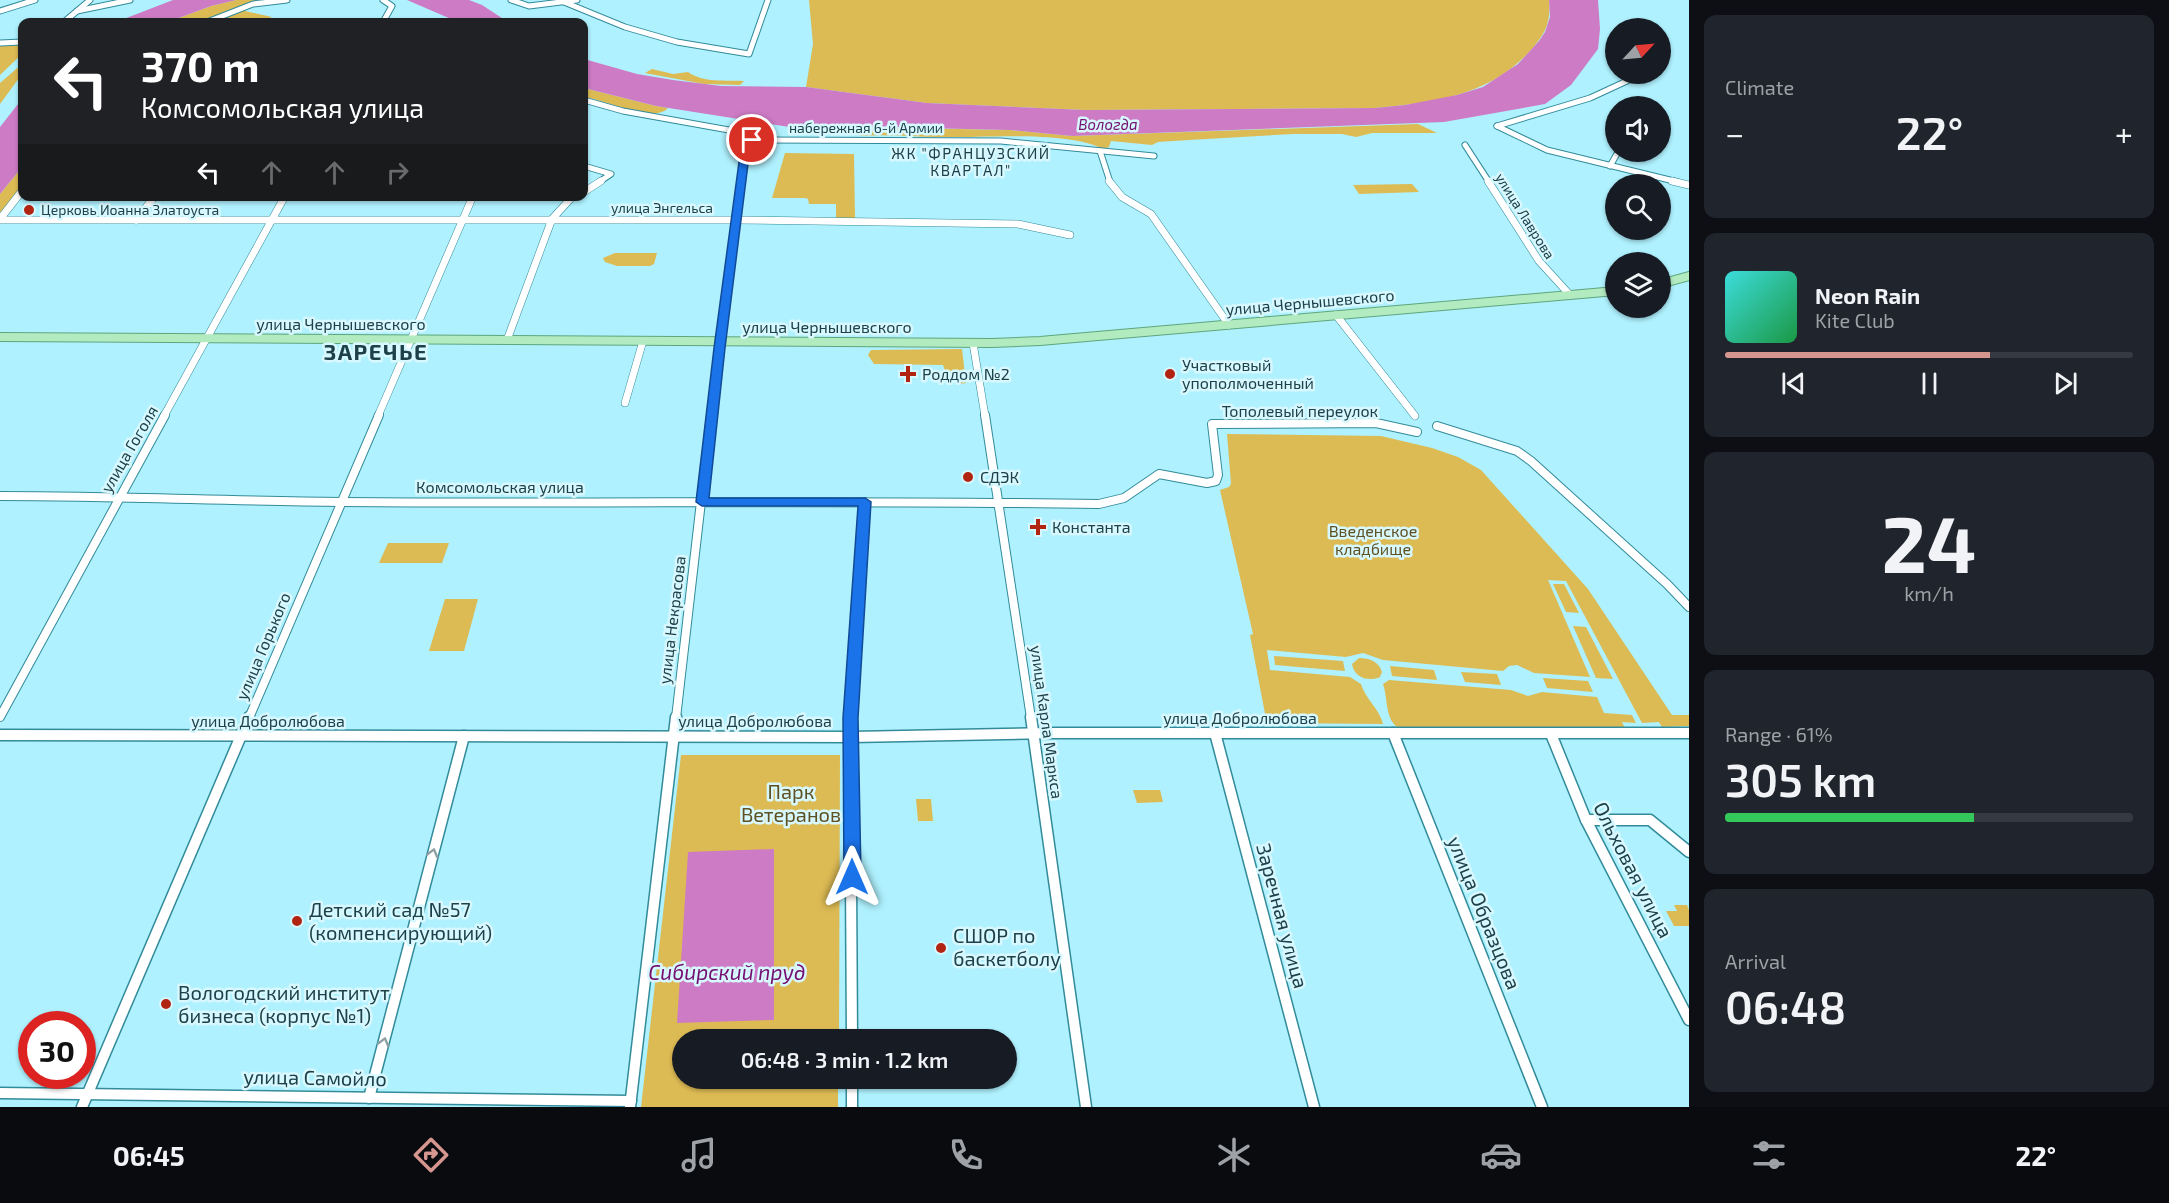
<!DOCTYPE html>
<html lang="en">
<head>
<meta charset="utf-8">
<style>
	:root { --surface:#171b24; --page:#20242c; --text:#f1f3f6; --muted:#9ea1a6; --line:#363941; --accent:#d5968f }
	body { margin:0; font-family:"Exo 2",sans-serif; background:var(--page); color:var(--text); height:100vh; display:flex; flex-direction:column; font-size:22px; white-space:nowrap }
	* { box-sizing:border-box; margin:0 }
	p { font-size:20px; color:var(--muted) }
	.icon { flex:none; width:33px; height:33px; fill:none; stroke:currentColor; stroke-width:2; stroke-linecap:round; stroke-linejoin:round }
	.map { position:relative; flex:1; overflow:hidden }
	.sheet { display:flex; flex-direction:column; gap:15px; padding:15px; background:#0d0f14; width:480px }
	.sheet>* { flex:none }
	.guide { position:absolute; left:18px; top:18px; width:570px; height:183px; border-radius:12px; box-shadow:0 2px 4px #0004; background:#202124; color:#fff; overflow:hidden }
	.needle { width:39px; rotate:64deg }
	.controls { position:absolute; left:1605px; top:18px; display:grid; gap:12px }
	.controls a { display:grid; place-items:center; width:66px; height:66px; border-radius:50%; background:var(--surface); box-shadow:0 2px 4px #0004; font-size:30px }
	.speed { position:absolute; left:18px; top:1011px; display:flex; gap:12px; font-size:30px; font-weight:700; text-align:center }
	.speed>* { display:grid; place-content:center; width:78px; height:78px; border-radius:50%; background:var(--surface); box-shadow:0 2px 4px #0004; line-height:1 }
	.speed .limit { border:9px solid #d22; background:#fff; color:#111 }
	.pin { position:absolute; display:grid; place-items:center; width:51px; height:51px; color:#fff; margin:-26px; border:3px solid #fff; border-radius:50%; box-shadow:0 2px 6px #0007 }
	.me { position:absolute; width:66px; margin:-33px; rotate:0deg; stroke-linejoin:round; filter:drop-shadow(0 0 4px #0008) }
	.turn { display:flex; align-items:center; gap:21px; height:126px; padding:0 24px; font-size:27px }
	.turn .icon { width:78px; height:78px; stroke-width:2.5 }
	.turn b { display:block; font-size:42px; line-height:51px }
	.lanes { display:flex; align-items:center; height:57px; padding:0 24px; background:#0003; justify-content:center; gap:30px; direction:ltr }
	.lanes .off { opacity:.35 }
	.big { font-size:45px; font-weight:600; line-height:1.1 }
	.sheet .widget { flex:1; display:flex; flex-direction:column; justify-content:center; gap:9px; min-width:0; padding:0 21px; border-radius:12px; background:var(--page) }
	.sheet .dial { align-items:center; gap:0 }
	.dial b { font-size:78px; line-height:1 }
	.song { display:flex; align-items:center; gap:18px }
	.cover { width:72px; height:72px; border-radius:9px; background:linear-gradient(135deg,hsl(180 70% 55%),hsl(140 70% 35%)) }
	.played { height:6px; border-radius:3px; background:linear-gradient(90deg,var(--accent) 65%,var(--line) 65%) }
	.keys { display:flex; justify-content:space-around; direction:ltr }
	.heat { display:flex; justify-content:space-between; align-items:center; font-size:33px; direction:ltr }
	.charge { height:9px; border-radius:4px; background:linear-gradient(90deg,#34c759 61%,var(--line) 0) }
	.trip { position:absolute; left:672px; top:1029px; width:345px; height:60px; border-radius:30px; background:var(--surface); box-shadow:0 2px 4px #0004; font-weight:600; line-height:60px; text-align:center }
	.menu { display:flex; height:96px; justify-content:space-around; align-items:center; background:#090b0e; color:var(--muted) }
	.menu .icon { width:42px; height:42px }
	.menu .on { color:var(--accent) }
	.menu b { font-size:27px; color:var(--text) }
	main { display:flex; flex:1; min-height:0 }
	.map>svg:first-child { display:block }
	.green { fill:#ddbb54 }
	.water { fill:#cd7bc4 }
	.lines { fill:none; stroke-linecap:round; stroke-linejoin:round }
	.minor-far3-casing { stroke:#328b9a; stroke-width:7 }
	.minor-far2-casing { stroke:#328b9a; stroke-width:8 }
	.minor-far1-casing { stroke:#328b9a; stroke-width:10 }
	.minor-casing { stroke:#328b9a; stroke-width:13 }
	.major-casing { stroke:#5da67c; stroke-width:10 }
	.minor-far3 { stroke:#fff; stroke-width:5 }
	.minor-far2 { stroke:#fff; stroke-width:7 }
	.minor-far1 { stroke:#fff; stroke-width:8 }
	.minor { stroke:#fff; stroke-width:10 }
	.major { stroke:#b3ebc1; stroke-width:8 }
	.oneway { stroke:#8ea0a4 }
	.route { fill:#1a73e8; stroke:#114b97; stroke-width:1.5 }
	.poi-dot { fill:#b22412; stroke:#d8f8ff; stroke-width:2 }
	.labels { text-anchor:middle; stroke-width:5; stroke-linejoin:round; paint-order:stroke }
	.far-street-label { font-size:14px; fill:#1d4148; stroke:#d8f8ff }
	.far-poi-label { font-size:14px; fill:#1d4148; stroke:#d8f8ff; text-anchor:start }
	.far-water-label { font-size:15px; font-style:italic; fill:#751070; stroke:#d8f8ff }
	.far-neighbourhood-label { font-size:15px; letter-spacing:1.5px; fill:#1d4148; stroke:#d8f8ff }
	.street-label { font-size:16px; fill:#1d4148; stroke:#d8f8ff }
	.poi-label { font-size:16px; fill:#1d4148; stroke:#d8f8ff; text-anchor:start }
	.park-label { font-size:16px; fill:#5f5022; stroke:#d8f8ff }
	.near-park-label { font-size:20px; fill:#5f5022; stroke:#d8f8ff }
	.near-street-label { font-size:20px; fill:#1d4148; stroke:#d8f8ff }
	.near-poi-label { font-size:20px; fill:#1d4148; stroke:#d8f8ff; text-anchor:start }
	.near-water-label { font-size:21px; font-style:italic; fill:#751070; stroke:#d8f8ff }
	.district-label { font-size:22px; font-weight:bold; letter-spacing:1.5px; fill:#1d4148; stroke:#d8f8ff }
</style>
</head>
<body>
<main>
<div class="map">
<svg width="1689" height="1107" viewBox="0 0 1689 1107">
	<rect width="100%" height="100%" fill="#aff1fe"/>
	<!-- green -->
	<g class="green">
		<path d="M236,0h34l-24,5 -42,17h-36l43,-16z"/>
		<path d="M809,0h740c2,22 -3,33 -18,50 -41,46 -98,53 -156,58l-290,2 -158,-7 -121,-16 7,-43z"/>
		<path d="M241,10l31,7 -12,5h-49z"/>
		<path d="M22,43v11l-22,21v-31z"/>
		<path d="M22,64v10l-22,30v-21z"/>
		<path d="M652,69l21,5 15,-2c16,11 36,8 56,9l-4,4 -36,-1 -59,-11z"/>
		<path d="M584,88l72,18 12,2c-13,16 -66,-9 -84,-11z"/>
		<path d="M1418,124l19,9h-65l-16,4 -14,-3h-49l-104,6 -31,2 -6,3 -41,-4 -2,6 -6,2c-36,-19 -121,-11 -164,-12 -26,0 -51,-3 -78,-1l-4,-5 1,-4 152,3 62,6z"/>
		<path d="M785,153l69,1 1,64h-19v-14h-27l-1,-5 -3,-1h-33z"/>
		<path d="M22,167v20l-22,26v-19z"/>
		<path d="M1412,184l7,8 -60,2 -6,-9z"/>
		<path d="M615,253h42l-3,11 -4,2h-33l-12,-4 -2,-4z"/>
		<path d="M962,349l4,34 -7,1 -12,-8 -4,-11 -69,-1 -6,-9 3,-5z"/>
		<path d="M1227,434l154,2 51,12 26,9 23,13 107,119 84,126h17v11l-27,1 -3,-5 -17,1 -76,-142 -18,-1 42,97 -56,-4 -17,-8 -8,1 -6,5 -120,-11 -20,-7 -17,4 -79,-7 3,20 80,7 11,7c5,16 18,24 22,40l-113,-1 -4,-4 -16,-84 3,-1 -33,-144 9,-3 2,-3z"/>
		<path d="M388,543h61l-7,20h-63z"/>
		<path d="M1553,584h11l15,29 -13,-1z"/>
		<path d="M445,599h33l-14,52h-35z"/>
		<path d="M1573,626l13,1 27,52 -17,-1z"/>
		<path d="M1274,656l69,5 2,10 -70,-6z"/>
		<path d="M1359,658c11,0 20,4 23,14l-2,5c-11,5 -26,1 -28,-13z"/>
		<path d="M1390,666l44,4 3,10 -45,-4z"/>
		<path d="M1461,672l36,2 4,11 -36,-3z"/>
		<path d="M1543,678l45,3 5,11 -46,-4z"/>
		<path d="M1389,680l122,10 17,6 14,-4 55,5 7,16 28,2 4,8 -14,-1 4,8 -227,-2c-14,-7 -11,-30 -16,-44z"/>
		<path d="M681,755h159l-1,284 -157,1v38l156,1v28h-197z"/>
		<path d="M1133,790h27l3,12 -26,1z"/>
		<path d="M916,799h15l2,22h-15z"/>
		<path d="M1674,905h13l2,5v16h-15l-8,-15h11z"/>
	</g>
	<!-- water -->
	<g class="water">
		<path d="M173,0h63l-25,6 -43,16h-52z"/>
		<path d="M407,0h62l13,5 26,17h-50z"/>
		<path d="M1549,0h49l2,29 -2,20 -27,36 -26,19 -101,18 -372,14 -62,-6 -130,-3 -84,1 -140,-22 -72,-18v-29l53,15 36,6 48,6 85,1 121,16 158,7 290,-2 30,-3 52,-10 26,-8 35,-23 21,-23 6,-9 5,-15z"/>
		<path d="M22,99v68l-22,27v-67z"/>
		<path d="M774,849v171l-97,3 11,-171z"/>
	</g>
	<g class="lines">
		<defs>
			<g id="minor-far3">
				<path d="M383,0l9,6 -9,16"/>
				<path d="M511,0l18,6 48,-6"/>
				<path d="M564,2l61,25 52,15 72,12 19,-54"/>
				<path d="M0,11l35,-11"/>
				<path d="M77,11l53,-11"/>
				<path d="M64,22l26,-22"/>
				<path d="M207,22l46,-18 34,-4"/>
				<path d="M0,43l22,-1"/>
				<path d="M584,100l39,11 117,21 12,8 249,1 153,15"/>
				<path d="M1497,126l50,24 131,32"/>
				<path d="M1497,126l93,-28 52,-24"/>
				<path d="M1465,145l24,37"/>
				<path d="M1100,151l10,31"/>
				<path d="M584,166l27,8 -12,8"/>
				<path d="M1610,166l8,-14"/>
				<path d="M741,182l5,-35 6,-7"/>
			</g>
			<g id="minor-far2">
				<path d="M1109,181l13,16 29,17 78,111"/>
				<path d="M1488,181l51,80 31,34"/>
				<path d="M1672,181l17,4"/>
				<path d="M584,192l17,-11"/>
				<path d="M0,219l22,-28"/>
				<path d="M0,220h738l280,4 52,11"/>
				<path d="M136,220l19,-24"/>
				<path d="M1336,315l79,101"/>
				<path d="M507,340l45,-121 21,-23"/>
				<path d="M973,343l12,73"/>
				<path d="M625,403l18,-62"/>
				<path d="M164,416l121,-220"/>
				<path d="M378,416l95,-220"/>
				<path d="M711,416l30,-235"/>
			</g>
			<g id="minor-far1">
				<path d="M985,415l46,303"/>
				<path d="M1437,426l80,25 14,10 136,123 22,23"/>
				<path d="M0,496c114,0 228,5 342,6 253,2 505,-2 757,2l25,-6 35,-24 48,9 9,-2 2,-6 -6,-51 164,-1 41,9"/>
				<path d="M0,717l165,-302"/>
				<path d="M249,718l130,-303"/>
				<path d="M676,718l35,-303"/>
				<path d="M850,718l15,-216"/>
			</g>
			<g id="minor">
				<path d="M850,717l2,323"/>
				<path d="M1031,717l55,390"/>
				<path d="M1215,733l99,374"/>
				<path d="M1393,733l149,374"/>
				<path d="M1551,734l35,86 103,200"/>
				<path d="M0,735l852,2 201,-4h636"/>
				<path d="M1586,820h64l39,32"/>
				<path d="M852,1078v29"/>
				<path d="M0,1093l631,8"/>
				<path d="M369,1098l95,-362"/>
				<path d="M82,1107l167,-390"/>
				<path d="M630,1107l46,-390"/>
			</g>
			<g id="major">
				<path d="M1660,284l29,-8"/>
				<path d="M0,337l992,6 48,-2 576,-50"/>
			</g>
		</defs>
		<!-- minor-far3 casing -->
		<use href="#minor-far3" class="minor-far3-casing"/>
		<!-- minor-far2 casing -->
		<use href="#minor-far2" class="minor-far2-casing"/>
		<!-- minor-far1 casing -->
		<use href="#minor-far1" class="minor-far1-casing"/>
		<!-- minor casing -->
		<use href="#minor" class="minor-casing"/>
		<!-- major casing -->
		<use href="#major" class="major-casing"/>
		<!-- minor-far3 -->
		<use href="#minor-far3" class="minor-far3"/>
		<!-- minor-far2 -->
		<use href="#minor-far2" class="minor-far2"/>
		<!-- minor-far1 -->
		<use href="#minor-far1" class="minor-far1"/>
		<!-- minor -->
		<use href="#minor" class="minor"/>
		<!-- major -->
		<use href="#major" class="major"/>
	</g>
	<!-- one-way arrows -->
	<defs><path id="oneway-chevron" d="M-2-3.5L2.5 0L-2 3.5" fill="none" stroke-width="1.6" stroke-linecap="round" stroke-linejoin="round" transform="scale(1.5)"/></defs>
	<g class="oneway">
		<use href="#oneway-chevron" transform="translate(433 853) rotate(-75)"/>
		<use href="#oneway-chevron" transform="translate(384 1042) rotate(-75)"/>
	</g>
	<!-- route -->
	<path class="route" d="M749,138l8,2 -7,8 -25,200 -16,150h156l6,4 -13,216 3,159 -2,5 -7,2 -6,-2 -2,-5 -1,-159 15,-212h-156l-6,-4 18,-154 27,-201z"/>
	<!-- markers -->
	<g class="poi-dot">
		<circle cx="29" cy="210" r="6"/>
		<path d="M905 365h6v6h6v6h-6v6h-6v-6h-6v-6h6z"/>
		<circle cx="1170" cy="374" r="6"/>
		<circle cx="968" cy="477" r="6"/>
		<path d="M1035 518h6v6h6v6h-6v6h-6v-6h-6v-6h6z"/>
		<circle cx="297" cy="921" r="6"/>
		<circle cx="941" cy="948" r="6"/>
		<circle cx="166" cy="1004" r="6"/>
	</g>
	<g class="labels">
		<!-- far-street labels -->
		<g class="far-street-label">
			<text x="866" y="133">набережная 6-й Армии</text>
			<text x="662" y="213">улица Энгельса</text>
			<text transform="translate(1525 216) rotate(58)" y="5">улица Лаврова</text>
		</g>
		<!-- far-poi labels -->
		<g class="far-poi-label">
			<text x="41" y="215">Церковь Иоанна Златоуста</text>
		</g>
		<!-- far-water labels -->
		<g class="far-water-label">
			<text x="1108" y="130">Вологда</text>
		</g>
		<!-- far-neighbourhood labels -->
		<g class="far-neighbourhood-label">
			<text x="971" y="159">ЖК "ФРАНЦУЗСКИЙ<tspan x="971" dy="17">КВАРТАЛ"</tspan></text>
		</g>
		<!-- street labels -->
		<g class="street-label">
			<text transform="translate(1310 302) rotate(-5)" y="6">улица Чернышевского</text>
			<text x="341" y="330">улица Чернышевского</text>
			<text x="827" y="333">улица Чернышевского</text>
			<text x="1300" y="417">Тополевый переулок</text>
			<text transform="translate(129 449) rotate(-60)" y="6">улица Гоголя</text>
			<text x="500" y="493">Комсомольская улица</text>
			<text transform="translate(672 620) rotate(-83)" y="6">улица Некрасова</text>
			<text transform="translate(263 646) rotate(-67)" y="6">улица Горького</text>
			<text x="1240" y="724">улица Добролюбова</text>
			<text x="268" y="727">улица Добролюбова</text>
			<text x="755" y="727">улица Добролюбова</text>
			<text transform="translate(1047 722) rotate(82)" y="6">улица Карла Маркса</text>
		</g>
		<!-- poi labels -->
		<g class="poi-label">
			<text x="1182" y="371">Участковый<tspan x="1182" dy="18">упополмоченный</tspan></text>
			<text x="922" y="380">Роддом №2</text>
			<text x="980" y="483">СДЭК</text>
			<text x="1052" y="533">Константа</text>
		</g>
		<!-- park labels -->
		<g class="park-label">
			<text x="1373" y="537">Введенское<tspan x="1373" dy="18">кладбище</tspan></text>
		</g>
		<!-- near-park labels -->
		<g class="near-park-label">
			<text x="791" y="799">Парк<tspan x="791" dy="23">Ветеранов</tspan></text>
		</g>
		<!-- near-street labels -->
		<g class="near-street-label">
			<text transform="translate(1633 870) rotate(63)" y="7">Ольховая улица</text>
			<text transform="translate(1484 913) rotate(68)" y="7">улица Образцова</text>
			<text transform="translate(1282 916) rotate(75)" y="7">Заречная улица</text>
			<text transform="translate(315 1078) rotate(1)" y="7">улица Самойло</text>
		</g>
		<!-- near-poi labels -->
		<g class="near-poi-label">
			<text x="309" y="917">Детский сад №57<tspan x="309" dy="23">(компенсирующий)</tspan></text>
			<text x="953" y="943">СШОР по<tspan x="953" dy="23">баскетболу</tspan></text>
			<text x="178" y="1000">Вологодский институт<tspan x="178" dy="23">бизнеса (корпус №1)</tspan></text>
		</g>
		<!-- near-water labels -->
		<g class="near-water-label">
			<text x="727" y="980">Сибирский пруд</text>
		</g>
		<!-- district labels -->
		<g class="district-label">
			<text x="376" y="360">ЗАРЕЧЬЕ</text>
		</g>
	</g>
</svg>
<div class="controls">
<a><svg class="needle" viewBox="-14 -14 28 28"><path d="M0-13l5 13h-10z" fill="#e53935"/><path d="M0 13l5-13h-10z" fill="#9ea1a6"/></svg></a>
<a><svg class="icon" aria-label="sound" viewBox="0 0 24 24"><path d="M4 9h4l5-4v14l-5-4H4zM17 9q2 3 0 6"/></svg></a>
<a><svg class="icon" aria-label="search" viewBox="0 0 24 24"><circle cx="10" cy="10" r="6"/><path d="M15 15l6 6"/></svg></a>
<a><svg class="icon" aria-label="layers" viewBox="0 0 24 24"><path d="M12 4l9 5-9 5-9-5zM3 14l9 5 9-5"/></svg></a>
</div>
<div class="speed"><div class="limit">30</div></div>
<div class="pin" style="left:752px;top:140px;background:#d93025"><svg class="icon" aria-label="arrive" viewBox="0 0 24 24"><path d="M6 21V4h12l-3 4 3 4H6"/></svg></div>
<svg class="me" style="left:852px;top:877px" viewBox="-20 -20 40 40"><path d="M0-17L14 15 0 8-14 15z" fill="#1a73e8" stroke="#fff" stroke-width="4"/></svg>
<div class="trip">06:48 · 3 min · 1.2 km</div>
<div class="guide">
<div class="turn"><svg class="icon" aria-label="left" viewBox="0 0 24 24"><path d="M17 20v-9H6M10 6l-5 5 5 5"/></svg><div><b>370 m</b>Комсомольская улица</div></div>
<div class="lanes"><svg class="icon" aria-label="left" viewBox="0 0 24 24"><path d="M17 20v-9H6M10 6l-5 5 5 5"/></svg><svg class="icon off" aria-label="ahead" viewBox="0 0 24 24"><path d="M12 20V5M6 11l6-6 6 6"/></svg><svg class="icon off" aria-label="ahead" viewBox="0 0 24 24"><path d="M12 20V5M6 11l6-6 6 6"/></svg><svg class="icon off" aria-label="right" viewBox="0 0 24 24"><path d="M7 20v-9h11M14 6l5 5-5 5"/></svg></div>
</div>
</div>
<section class="sheet">
<div class="widget"><p>Climate</p>
<div class="heat"><a>−</a><b class="big">22°</b><a>+</a></div>
</div>
<div class="widget">
<div class="song"><i class="cover"></i><div><b>Neon Rain</b><p>Kite Club</p></div></div>
<div class="played"></div>
<div class="keys"><svg class="icon" aria-label="previous" viewBox="0 0 24 24"><path d="M18 5L8 12l10 7zM5 5v14"/></svg><svg class="icon" aria-label="pause" viewBox="0 0 24 24"><path d="M8 5v14M16 5v14"/></svg><svg class="icon" aria-label="next" viewBox="0 0 24 24"><path d="M6 5l10 7-10 7zM19 5v14"/></svg></div>
</div>
<div class="widget dial"><b>24</b><p>km/h</p></div>
<div class="widget"><p>Range · 61%</p><b class="big">305 km</b><div class="charge"></div></div>
<div class="widget"><p>Arrival</p><b class="big">06:48</b></div>
</section>
</main>
<nav class="menu">
<b>06:45</b>
<svg class="icon on" aria-label="directions" viewBox="0 0 24 24"><path d="M12 3l9 9-9 9-9-9zM9 14v-3h6M13 9l2 2-2 2"/></svg>
<svg class="icon" aria-label="music" viewBox="0 0 24 24"><path d="M9 18V5l10-2v13"/><circle cx="6" cy="18" r="3"/><circle cx="16" cy="16" r="3"/></svg>
<svg class="icon" aria-label="phone" viewBox="0 0 24 24"><path d="M5 4h4l2 5-3 2q2 4 5 5l2-3 5 2v4C11 20 4 13 5 4z"/></svg>
<svg class="icon" aria-label="climate" viewBox="0 0 24 24"><path d="M12 3v18M4 7l16 10M4 17L20 7"/></svg>
<svg class="icon" aria-label="car" viewBox="0 0 24 24"><path d="M5 17H2v-5l4-1 3-4h7l3 4 3 1v5h-3M9 17h6M6 11h13"/><circle cx="7" cy="17" r="2"/><circle cx="17" cy="17" r="2"/></svg>
<svg class="icon" aria-label="filters" viewBox="0 0 24 24"><path d="M4 7h16M4 17h16"/><circle cx="9" cy="7" r="2"/><circle cx="15" cy="17" r="2"/></svg>
<b>22°</b>
</nav>
</body>
</html>
